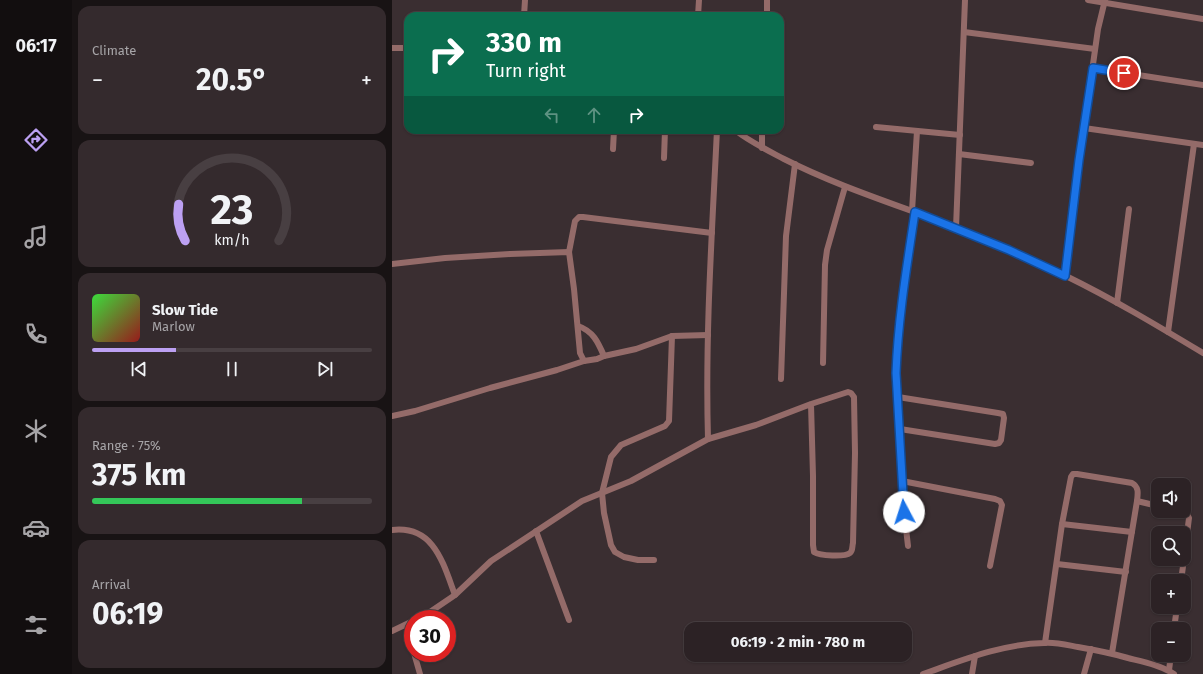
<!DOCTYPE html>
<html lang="en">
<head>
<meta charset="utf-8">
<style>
	:root { --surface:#2c2225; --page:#342a2d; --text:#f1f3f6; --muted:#a6a4a7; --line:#483f42; --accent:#bca0f2 }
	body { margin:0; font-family:"Fira Sans",sans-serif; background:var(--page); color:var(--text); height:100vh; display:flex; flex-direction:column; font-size:15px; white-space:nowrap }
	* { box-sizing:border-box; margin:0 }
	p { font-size:13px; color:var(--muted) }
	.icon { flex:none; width:22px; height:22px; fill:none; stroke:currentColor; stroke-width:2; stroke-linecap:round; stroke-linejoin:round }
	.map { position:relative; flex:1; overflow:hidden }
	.details { display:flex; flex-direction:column; gap:6px; padding:6px; background:#181314; width:320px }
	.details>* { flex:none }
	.hud { position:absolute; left:12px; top:12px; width:380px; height:122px; border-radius:12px; box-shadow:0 1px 3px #0004,0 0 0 1px var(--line); background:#0b6e4f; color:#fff; overflow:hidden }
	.controls { position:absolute; left:759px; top:478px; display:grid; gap:8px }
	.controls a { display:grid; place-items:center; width:40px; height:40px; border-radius:8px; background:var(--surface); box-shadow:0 1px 3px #0004,0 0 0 1px var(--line); font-size:20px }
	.speed { position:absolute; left:12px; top:610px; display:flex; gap:8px; font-size:20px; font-weight:700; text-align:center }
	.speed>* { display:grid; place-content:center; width:52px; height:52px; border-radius:50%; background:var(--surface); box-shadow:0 1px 3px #0004,0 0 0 1px var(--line); line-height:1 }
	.speed .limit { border:6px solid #d22; background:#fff; color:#111 }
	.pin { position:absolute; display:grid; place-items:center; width:34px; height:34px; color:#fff; margin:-17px; border:2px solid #fff; border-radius:50%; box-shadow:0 1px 4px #0007 }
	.me { position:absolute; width:44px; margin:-22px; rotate:355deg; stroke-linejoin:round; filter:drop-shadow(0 0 3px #0008) }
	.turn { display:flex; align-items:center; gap:14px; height:84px; padding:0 16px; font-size:18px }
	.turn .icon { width:52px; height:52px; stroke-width:2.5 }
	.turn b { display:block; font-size:28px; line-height:34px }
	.lanes { display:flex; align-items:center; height:38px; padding:0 16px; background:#0003; justify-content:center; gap:20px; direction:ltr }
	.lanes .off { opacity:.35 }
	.big { font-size:30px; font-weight:700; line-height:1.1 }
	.details .tile { flex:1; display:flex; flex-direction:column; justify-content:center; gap:6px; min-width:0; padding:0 14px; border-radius:12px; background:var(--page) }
	.details .dial { align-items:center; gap:0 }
	.dial svg { height:104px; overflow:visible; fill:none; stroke:var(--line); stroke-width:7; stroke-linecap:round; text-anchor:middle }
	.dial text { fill:var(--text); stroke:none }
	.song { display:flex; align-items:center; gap:12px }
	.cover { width:48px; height:48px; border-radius:6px; background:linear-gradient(135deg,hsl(120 70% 55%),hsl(0 70% 35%)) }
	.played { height:4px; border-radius:2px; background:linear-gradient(90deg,var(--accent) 30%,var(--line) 30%) }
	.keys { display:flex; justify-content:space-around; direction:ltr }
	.heat { display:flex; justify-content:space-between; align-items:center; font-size:22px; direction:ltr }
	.charge { height:6px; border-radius:3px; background:linear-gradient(90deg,#34c759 75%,var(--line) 0) }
	.trip { position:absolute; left:292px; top:622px; width:228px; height:40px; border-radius:12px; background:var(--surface); box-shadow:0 1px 3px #0004,0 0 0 1px var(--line); font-weight:700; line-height:40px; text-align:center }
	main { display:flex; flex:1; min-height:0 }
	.dock { display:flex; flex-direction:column; width:72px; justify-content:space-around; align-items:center; background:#120e0f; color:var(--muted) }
	.dock .icon { width:28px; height:28px }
	.dock .current { color:var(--accent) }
	.dock b { font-size:18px; color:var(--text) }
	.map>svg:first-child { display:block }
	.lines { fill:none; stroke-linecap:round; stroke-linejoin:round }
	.minor { stroke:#946b69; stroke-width:6 }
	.route-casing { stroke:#114b97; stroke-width:10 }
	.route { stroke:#1a73e8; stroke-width:7 }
</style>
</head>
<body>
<main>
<nav class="dock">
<b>06:17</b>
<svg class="icon current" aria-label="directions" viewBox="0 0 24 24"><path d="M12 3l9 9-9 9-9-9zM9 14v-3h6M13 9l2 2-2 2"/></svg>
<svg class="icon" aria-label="music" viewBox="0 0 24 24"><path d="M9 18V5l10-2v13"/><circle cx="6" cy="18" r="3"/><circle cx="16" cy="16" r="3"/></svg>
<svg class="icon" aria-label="phone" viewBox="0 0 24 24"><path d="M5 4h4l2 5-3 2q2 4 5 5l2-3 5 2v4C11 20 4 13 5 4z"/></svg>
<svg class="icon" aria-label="climate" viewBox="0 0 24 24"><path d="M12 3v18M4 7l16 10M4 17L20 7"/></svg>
<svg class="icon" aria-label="car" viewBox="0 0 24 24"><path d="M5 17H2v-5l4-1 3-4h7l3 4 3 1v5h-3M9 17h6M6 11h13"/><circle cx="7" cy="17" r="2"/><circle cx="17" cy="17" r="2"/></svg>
<svg class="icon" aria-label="filters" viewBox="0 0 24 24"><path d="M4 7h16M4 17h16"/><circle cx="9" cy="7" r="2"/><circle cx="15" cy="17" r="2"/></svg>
</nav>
<section class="details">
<div class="tile"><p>Climate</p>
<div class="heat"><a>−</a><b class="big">20.5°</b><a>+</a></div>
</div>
<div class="tile dial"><svg viewBox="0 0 100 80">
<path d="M14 69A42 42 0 1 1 86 69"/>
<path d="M14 69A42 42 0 0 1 9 41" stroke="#bca0f2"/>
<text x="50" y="56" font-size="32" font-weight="700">23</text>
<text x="50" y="72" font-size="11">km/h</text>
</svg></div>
<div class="tile">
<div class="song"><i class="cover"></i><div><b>Slow Tide</b><p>Marlow</p></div></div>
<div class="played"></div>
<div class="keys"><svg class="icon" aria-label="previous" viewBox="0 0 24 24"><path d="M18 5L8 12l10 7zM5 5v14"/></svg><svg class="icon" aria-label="pause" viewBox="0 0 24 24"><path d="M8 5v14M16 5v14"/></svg><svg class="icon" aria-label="next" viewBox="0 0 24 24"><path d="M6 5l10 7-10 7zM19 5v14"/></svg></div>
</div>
<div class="tile"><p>Range · 75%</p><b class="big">375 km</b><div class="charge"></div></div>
<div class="tile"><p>Arrival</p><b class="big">06:19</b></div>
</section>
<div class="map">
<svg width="811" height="674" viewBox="0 0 811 674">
	<rect width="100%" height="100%" fill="#3a2e31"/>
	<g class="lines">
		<!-- minor -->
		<g class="minor">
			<path d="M696,0l115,19"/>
			<path d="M132,16l1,-16"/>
			<path d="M306,16l1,-16"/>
			<path d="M375,16v-16"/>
			<path d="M572,32l131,17"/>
			<path d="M0,48h16"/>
			<path d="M701,68l110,17"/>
			<path d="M484,127l84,8"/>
			<path d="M692,128l119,17"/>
			<path d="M343,130c15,12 32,20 49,29 55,28 114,46 171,68 38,15 75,31 111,49 47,23 92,50 137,77"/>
			<path d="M370,148v-18"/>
			<path d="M221,149l1,-19"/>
			<path d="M567,154l72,9"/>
			<path d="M272,158l1,-28"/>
			<path d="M520,211l5,-80"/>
			<path d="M564,228l9,-228"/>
			<path d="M177,252l6,-31 4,-4h4l129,16"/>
			<path d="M0,264l53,-6 65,-4 59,-2 5,37 6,64 4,8 -27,9 -67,18 -75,23 -23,5"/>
			<path d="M673,275l19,-147 14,-99 7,-29"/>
			<path d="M725,303l12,-94"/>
			<path d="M186,326c15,5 20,16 26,30"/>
			<path d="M776,332l26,-188"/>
			<path d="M192,361l13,-2 7,-3 32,-7 36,-13 36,-1"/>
			<path d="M431,363l2,-98 2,-15 18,-63"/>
			<path d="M389,379l5,-143 9,-72"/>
			<path d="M506,397l100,16 5,1 1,4 -3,22 -2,3 -4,1 -95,-15"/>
			<path d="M316,439c-3,-103 4,-206 9,-309"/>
			<path d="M510,481l93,18 5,2 2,4 -12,61"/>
			<path d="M745,501l21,5"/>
			<path d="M790,511l5,3 2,4 -5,40"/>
			<path d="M670,524l70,8"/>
			<path d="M0,530c42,-5 51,33 63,65"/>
			<path d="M144,531l33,89"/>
			<path d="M516,546l-5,-44 -7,-129 2,-34 17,-127"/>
			<path d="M262,560h-16l-14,-3 -9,-5 -4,-7 -7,-32 -2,-20 9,-36 10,-12 44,-19 4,-5 3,-85"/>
			<path d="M665,564l69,8"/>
			<path d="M789,581l3,-22"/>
			<path d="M26,619l12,-7 25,-17 36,-34 91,-60 49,-20 77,-42 48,-14 55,-21 37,-12 3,1 3,4 1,56 -2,90c-1,3 0,8 -3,10 -5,4 -30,3 -36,-1l-1,-7v-69l-2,-72"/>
			<path d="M14,625l7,25"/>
			<path d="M782,629l3,-22"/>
			<path d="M0,631l21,-10"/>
			<path d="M653,643l17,-119 9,-47 2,-3h4l55,9c7,4 6,10 5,18l-25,152"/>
			<path d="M22,653l6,21"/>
			<path d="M777,670l2,-15"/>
			<path d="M531,674c40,-14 79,-30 121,-31 11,-1 23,2 34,4 17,3 33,6 50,11 16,4 32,7 46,16"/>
			<path d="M580,674l3,-18"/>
			<path d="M692,674l7,-25"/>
		</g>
	</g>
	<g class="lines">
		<defs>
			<path id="route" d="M512,512l-8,-139c2,-54 11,-108 19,-161l94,38 56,26 14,-116 14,-92 31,5"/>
		</defs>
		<!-- route casing -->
		<use href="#route" class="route-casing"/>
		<!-- route -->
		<use href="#route" class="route"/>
	</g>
</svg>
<div class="controls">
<a><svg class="icon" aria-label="sound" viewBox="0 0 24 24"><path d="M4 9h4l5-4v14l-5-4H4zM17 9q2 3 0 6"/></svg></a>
<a><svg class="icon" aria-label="search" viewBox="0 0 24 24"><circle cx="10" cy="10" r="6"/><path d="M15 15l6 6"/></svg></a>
<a>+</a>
<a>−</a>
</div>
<div class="speed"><div class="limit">30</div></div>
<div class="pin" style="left:732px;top:73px;background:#d93025"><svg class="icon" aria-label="arrive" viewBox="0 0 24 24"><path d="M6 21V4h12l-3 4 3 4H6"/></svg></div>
<svg class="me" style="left:512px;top:512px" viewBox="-20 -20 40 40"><circle r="19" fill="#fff"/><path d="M0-13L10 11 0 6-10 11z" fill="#1a73e8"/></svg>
<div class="trip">06:19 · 2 min · 780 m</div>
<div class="hud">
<div class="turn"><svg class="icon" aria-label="right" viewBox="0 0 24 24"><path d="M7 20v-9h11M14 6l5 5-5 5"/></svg><div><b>330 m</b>Turn right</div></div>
<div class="lanes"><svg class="icon off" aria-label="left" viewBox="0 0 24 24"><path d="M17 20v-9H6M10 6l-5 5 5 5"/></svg><svg class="icon off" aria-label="ahead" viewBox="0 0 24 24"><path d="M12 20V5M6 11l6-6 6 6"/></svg><svg class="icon" aria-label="right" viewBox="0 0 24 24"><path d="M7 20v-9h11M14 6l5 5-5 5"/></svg></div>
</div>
</div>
</main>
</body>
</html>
